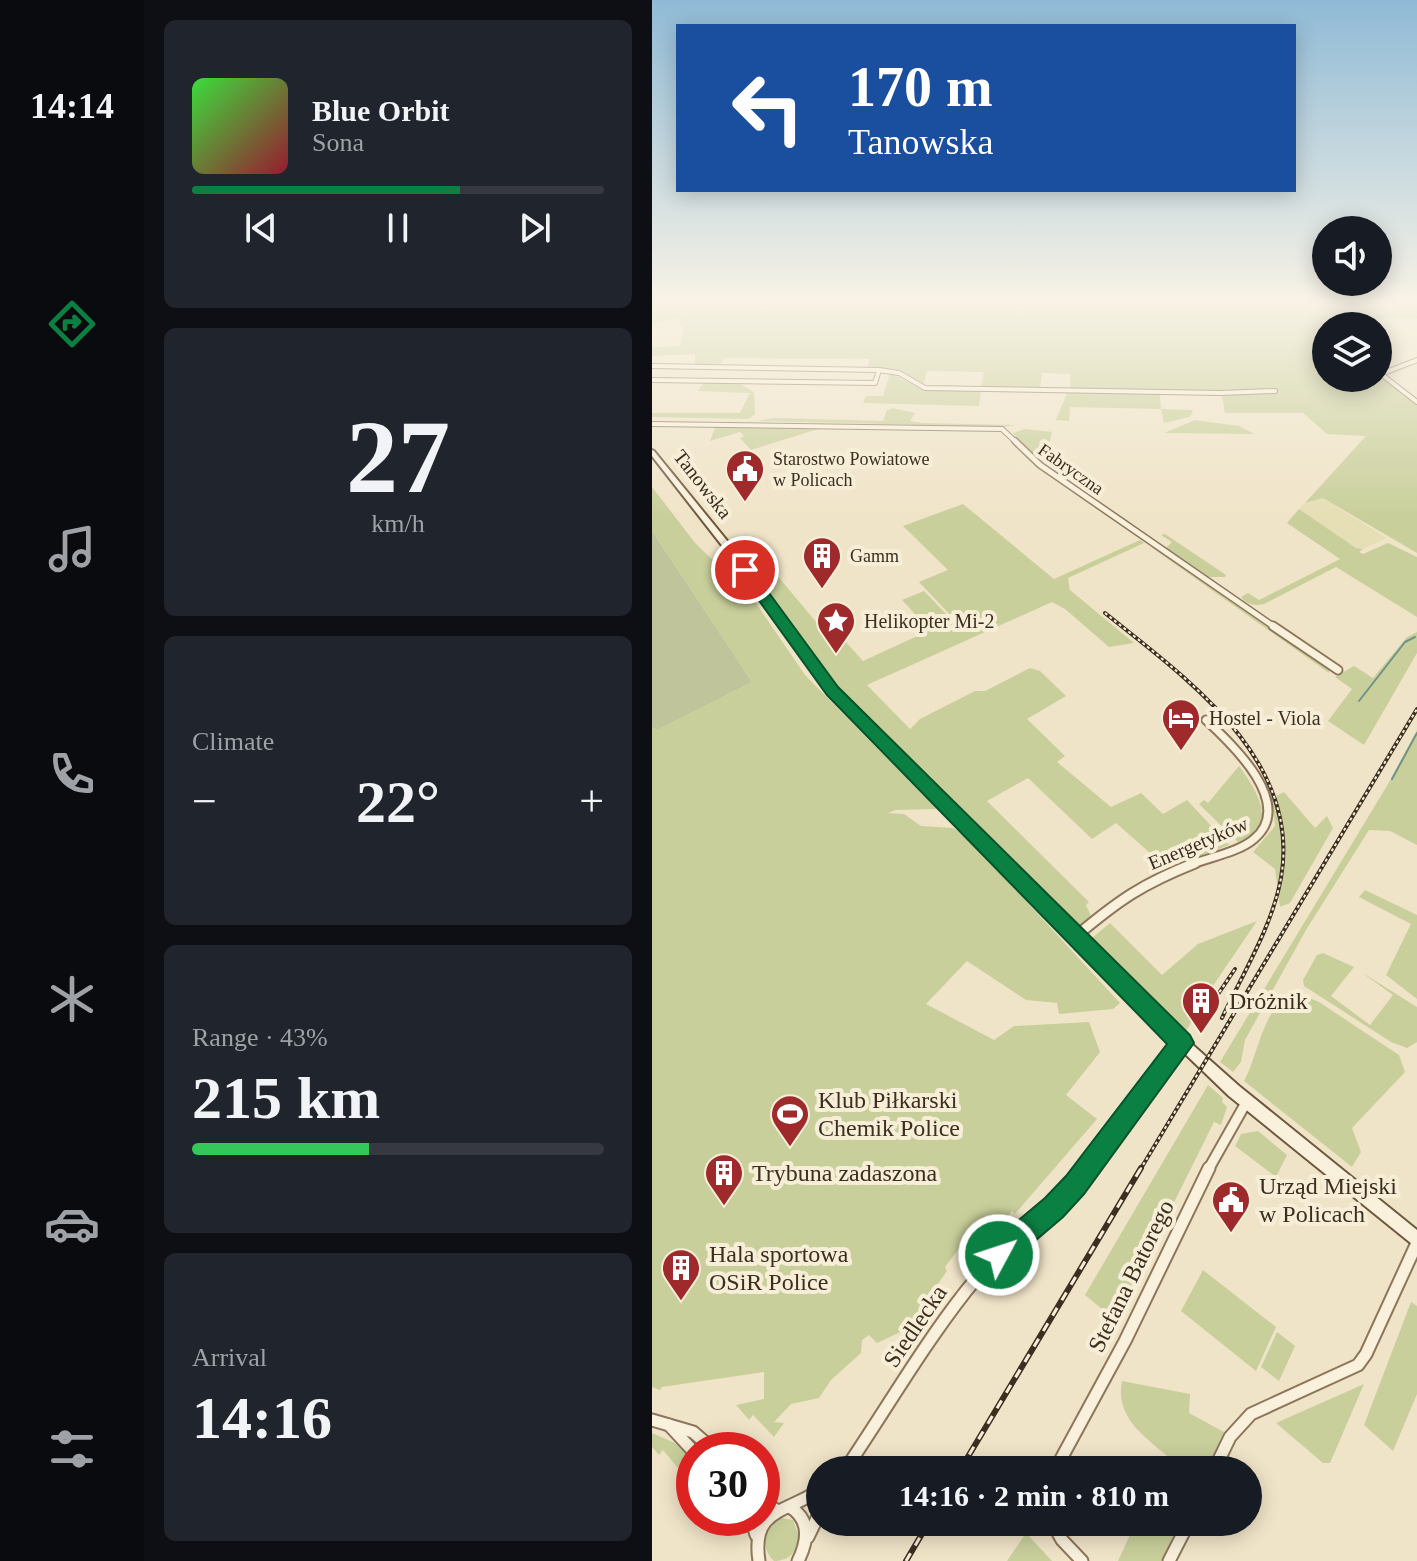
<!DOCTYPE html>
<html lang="en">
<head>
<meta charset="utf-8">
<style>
	:root { --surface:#171b24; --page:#20242c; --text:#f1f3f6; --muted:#9ea1a6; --line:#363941; --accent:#0b8043 }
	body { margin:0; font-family:"Times New Roman",serif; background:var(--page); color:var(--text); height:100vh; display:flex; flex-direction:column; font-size:30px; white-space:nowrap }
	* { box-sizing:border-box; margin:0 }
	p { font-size:26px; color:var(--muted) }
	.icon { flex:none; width:44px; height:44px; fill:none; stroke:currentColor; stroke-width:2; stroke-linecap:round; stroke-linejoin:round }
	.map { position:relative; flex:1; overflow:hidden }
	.sheet { display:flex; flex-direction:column; gap:20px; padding:20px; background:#0d0f14; width:508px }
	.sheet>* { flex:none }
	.guide { position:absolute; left:24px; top:24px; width:620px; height:168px; border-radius:0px; box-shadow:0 4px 20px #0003; background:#1a4fa0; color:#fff; overflow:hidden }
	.buttons { position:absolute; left:660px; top:216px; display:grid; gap:16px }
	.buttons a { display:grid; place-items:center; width:80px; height:80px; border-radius:50%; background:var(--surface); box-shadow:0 4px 20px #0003; font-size:40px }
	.speed { position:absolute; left:24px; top:1432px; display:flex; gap:16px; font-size:40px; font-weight:700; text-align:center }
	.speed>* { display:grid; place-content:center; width:104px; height:104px; border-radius:50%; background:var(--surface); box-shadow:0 4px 20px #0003; line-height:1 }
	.speed .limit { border:12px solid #d22; background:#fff; color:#111 }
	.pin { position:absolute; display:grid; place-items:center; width:68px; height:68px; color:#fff; margin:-34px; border:4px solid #fff; border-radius:50%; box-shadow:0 2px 8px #0007 }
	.me { position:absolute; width:88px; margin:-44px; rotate:50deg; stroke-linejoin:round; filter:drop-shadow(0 0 6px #0008) }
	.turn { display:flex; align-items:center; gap:28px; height:168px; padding:0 40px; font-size:36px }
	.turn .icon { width:104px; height:104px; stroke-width:2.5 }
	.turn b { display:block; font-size:56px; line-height:68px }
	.big { font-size:60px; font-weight:700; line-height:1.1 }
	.sheet .card { flex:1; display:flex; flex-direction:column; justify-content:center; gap:12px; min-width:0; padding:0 28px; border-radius:12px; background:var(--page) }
	.sheet .dial { align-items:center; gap:0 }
	.dial b { font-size:104px; line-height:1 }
	.song { display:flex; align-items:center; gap:24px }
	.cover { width:96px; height:96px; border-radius:12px; background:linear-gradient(135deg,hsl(120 70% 55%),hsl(350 70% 35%)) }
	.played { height:8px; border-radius:4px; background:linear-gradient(90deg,var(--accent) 65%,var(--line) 65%) }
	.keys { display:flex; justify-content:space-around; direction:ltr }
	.heat { display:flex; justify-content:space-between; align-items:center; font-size:44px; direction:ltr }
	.charge { height:12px; border-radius:6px; background:linear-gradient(90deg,#34c759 43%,var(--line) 0) }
	.trip { position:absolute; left:154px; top:1456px; width:456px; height:80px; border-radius:40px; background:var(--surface); box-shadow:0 4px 20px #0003; font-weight:700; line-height:80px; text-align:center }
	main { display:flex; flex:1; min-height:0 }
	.menu { display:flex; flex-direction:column; width:144px; justify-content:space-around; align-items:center; background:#090b0e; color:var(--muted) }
	.menu .icon { width:56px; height:56px }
	.menu .selected { color:var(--accent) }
	.menu b { font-size:36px; color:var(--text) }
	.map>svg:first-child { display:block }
	.farmland { fill:#e6deb5 }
	.green { fill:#c9cf9b }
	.cemetery { fill:#bfc49a }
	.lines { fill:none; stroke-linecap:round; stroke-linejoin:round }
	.stream { stroke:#6f938a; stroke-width:2 }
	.minor-far4-casing { stroke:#8d765c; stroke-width:6 }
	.minor-far3-casing { stroke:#8d765c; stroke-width:8 }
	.minor-far2-casing { stroke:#8d765c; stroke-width:11 }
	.minor-far1-casing { stroke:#8d765c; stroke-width:13 }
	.minor-casing { stroke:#8d765c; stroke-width:15 }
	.secondary-casing { stroke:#6f573f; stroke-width:4 }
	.minor-far4 { stroke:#faf1dc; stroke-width:4 }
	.minor-far3 { stroke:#faf1dc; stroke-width:5 }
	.minor-far2 { stroke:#faf1dc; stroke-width:7 }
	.minor-far1 { stroke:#faf1dc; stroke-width:9 }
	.minor { stroke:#faf1dc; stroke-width:11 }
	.secondary { fill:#faf1dc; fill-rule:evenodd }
	.rail-far1-casing { stroke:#3d2e20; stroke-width:4 }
	.rail-casing { stroke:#3d2e20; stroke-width:6 }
	.rail-far1 { stroke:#f7eed8; stroke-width:2; stroke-dasharray:3; stroke-linecap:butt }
	.rail { stroke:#f7eed8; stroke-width:3; stroke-dasharray:9; stroke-linecap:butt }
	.route { fill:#0b8043; stroke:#07532c; stroke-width:2 }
	.labels { text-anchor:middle; stroke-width:8; stroke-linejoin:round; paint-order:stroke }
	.far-poi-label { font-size:18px; fill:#3d2e20; stroke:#f7eed8; text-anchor:start }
	.far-street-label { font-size:18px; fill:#3d2e20; stroke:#f7eed8 }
	.street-label { font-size:20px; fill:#3d2e20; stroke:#f7eed8 }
	.poi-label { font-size:20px; fill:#3d2e20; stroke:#f7eed8; text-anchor:start }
	.near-poi-label { font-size:24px; fill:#3d2e20; stroke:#f7eed8; text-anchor:start }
	.near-street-label { font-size:24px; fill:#3d2e20; stroke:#f7eed8 }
</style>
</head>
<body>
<main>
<nav class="menu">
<b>14:14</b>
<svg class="icon selected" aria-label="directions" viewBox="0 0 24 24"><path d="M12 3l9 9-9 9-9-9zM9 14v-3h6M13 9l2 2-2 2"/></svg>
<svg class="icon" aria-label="music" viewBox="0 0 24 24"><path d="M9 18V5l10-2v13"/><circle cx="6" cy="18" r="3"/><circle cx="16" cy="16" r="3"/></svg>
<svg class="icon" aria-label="phone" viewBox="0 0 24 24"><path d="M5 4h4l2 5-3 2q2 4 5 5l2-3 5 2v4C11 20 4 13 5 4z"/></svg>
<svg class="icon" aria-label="climate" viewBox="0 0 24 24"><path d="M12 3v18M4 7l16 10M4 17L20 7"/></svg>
<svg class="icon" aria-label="car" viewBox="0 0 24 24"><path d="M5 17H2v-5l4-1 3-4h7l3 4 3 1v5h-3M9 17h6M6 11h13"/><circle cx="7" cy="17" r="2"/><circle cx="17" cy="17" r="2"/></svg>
<svg class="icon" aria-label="filters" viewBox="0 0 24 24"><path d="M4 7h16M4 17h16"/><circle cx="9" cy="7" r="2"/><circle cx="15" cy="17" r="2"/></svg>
</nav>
<section class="sheet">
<div class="card">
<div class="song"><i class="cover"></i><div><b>Blue Orbit</b><p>Sona</p></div></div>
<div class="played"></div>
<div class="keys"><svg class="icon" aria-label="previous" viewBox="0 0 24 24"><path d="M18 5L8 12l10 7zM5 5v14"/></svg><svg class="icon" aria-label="pause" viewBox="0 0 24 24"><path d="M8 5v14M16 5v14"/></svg><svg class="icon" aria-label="next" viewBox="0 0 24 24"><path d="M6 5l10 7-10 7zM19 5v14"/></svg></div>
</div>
<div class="card dial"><b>27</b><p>km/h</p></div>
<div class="card"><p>Climate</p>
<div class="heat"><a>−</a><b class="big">22°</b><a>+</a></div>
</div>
<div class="card"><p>Range · 43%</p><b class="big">215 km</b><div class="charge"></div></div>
<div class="card"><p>Arrival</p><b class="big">14:16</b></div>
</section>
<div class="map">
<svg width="765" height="1561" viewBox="0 0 765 1561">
	<rect width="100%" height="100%" fill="#f0e4c8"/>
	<!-- farmland -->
	<path class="farmland" d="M671,498l63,40 -23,11 -7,-1 -57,-39 6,-6z"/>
	<!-- green -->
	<g class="green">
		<path d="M0,298h765v20h-53l-38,5v55h52v-4l39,30v149l-94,-55 -18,5 61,-67 -39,-2 -24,-21h-78l-4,-22 -151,-2v-15l-28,-1 -2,16 -59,-2 3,-15 -57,-1 -4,16 -28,-18 -27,-1 1,-9 -144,-1 -4,6h-26v-10l-43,2v-9l28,-1 4,-20h-5l2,-8 -29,6z"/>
		<path d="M238,373l30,15 61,4 -2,14 -116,-3 3,-7h17z"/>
		<path d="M52,382l36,2 14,8 1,22 -7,5 -96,-2v-4h88l10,-20 -52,-2z"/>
		<path d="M415,393l93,1 1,15 32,1 -3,7 -26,6 -3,-14 -91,-2 -1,14 -13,-1z"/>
		<path d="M240,408l23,5 -5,8 13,2 92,2 -10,2 -248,-6 18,-3 108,3 4,-11z"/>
		<path d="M543,420l44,6 15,8 -90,-1z"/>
		<path d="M64,425l96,2 6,2 -67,21 -11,-12 4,-2 -4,-4 -30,9z"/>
		<path d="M373,429l27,3 -5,22 12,9 -8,3 -26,-17 -12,-16z"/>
		<path d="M0,487l44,57 22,21h12l75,110 132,134 -41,1 -8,3 16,1 17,12 32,2 12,7 155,168 -7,6 -54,5 -2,-11 -31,-3 -59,-39 -41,43 68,36 20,-14 75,-4 11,30 -34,43 31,24 -82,95 -3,-3 -22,27 -13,-13 -32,42 2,4 -40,58 -30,14 -8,-8 -7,5 -1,13 -30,27 -12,18 -28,6 -17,18 10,1 -10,14 -21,-22 -4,5 -13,-15 28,-6v-27l-102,15 -2,3 -8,-3v-660l5,3 95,-48 -100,-151z"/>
		<path d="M311,504l91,75 86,-39 4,3 -76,35 2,12 64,53 -25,4 -44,-38 -13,-7 -185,83 43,44 10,-10 55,-28h10l45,-23 10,3 26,25 -39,23 38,37 -8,6 54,45 30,-14 22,21 24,-14 42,45 -56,21 -15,-6 -42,-37 -24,16 -64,-61 -41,23 102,101 -3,3 6,13 -9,6h-15l-226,-229 -27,-31 -59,-83 19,-8 42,50 9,-3 37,41 91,-42 -35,-37 29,-12 -45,-44z"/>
		<path d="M647,509l57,39 7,1 -4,3 4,2 25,-11 29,14v60l-81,-50 -72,37c-9,2 -17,1 -23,-7l7,-4 11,7 81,-41 -53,-36z"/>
		<path d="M513,534l61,41 -1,2h-16l-43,-29 6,-6 -11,-7z"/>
		<path d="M499,547l10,3 168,118v5z"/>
		<path d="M272,591l25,26 -22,10 -25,-27z"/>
		<path d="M765,632v21l-53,92 -36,-24 24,-32 -17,-12 19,-11 19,12 34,-41z"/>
		<path d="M765,730v115l-27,-14 -21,-1 -63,100 -61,110 -4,22 -8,10 -13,-10 168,-278z"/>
		<path d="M587,766c19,26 41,61 -1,76l-39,-38 5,-4 4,3z"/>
		<path d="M632,792l31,36 12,-12 6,12 -43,75 -10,4 -5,-38 -22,-17 22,-26 -3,-28z"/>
		<path d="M713,890l52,25v84l-31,-24 25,-51 -52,-27z"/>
		<path d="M605,921l-51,75 -21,37 -94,-94 19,-16 52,52 36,-31z"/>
		<path d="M671,953l31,14 -23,29 39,29 23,-30 -32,-23 56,35v35l-10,6 -16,-6 -87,-56 -1,-6 14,-25z"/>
		<path d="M644,992l23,10 80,53 6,17 -53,56 9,24 -9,15 -108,-86c15,-27 19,-78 52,-89z"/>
		<path d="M556,1085l15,13 -1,4 5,5 -6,18 -7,-3 -89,179 -12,17 -28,-23z"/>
		<path d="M606,1131l29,24 -11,22 -41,-31 6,-12z"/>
		<path d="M551,1270l73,57 -20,44 -75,-60z"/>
		<path d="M759,1302l6,4v88l-24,57 -29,-26z"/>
		<path d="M625,1332l18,14 -16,35 -18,-14z"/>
		<path d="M470,1381l68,13 -1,19 35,19 -18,38h-46l7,-14c-24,-21 -52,-39 -45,-75z"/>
		<path d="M712,1384l-34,79h-7l-47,-40z"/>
		<path d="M0,1433l23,10 16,14 3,20 -7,-8 -4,5 -20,-24 -4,5 -7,-8z"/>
		<path d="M130,1518l11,2 6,17c-3,15 -9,24 -25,24 -15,-14 -9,-34 8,-43z"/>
		<path d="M484,1522h44l-19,39h-43z"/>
		<path d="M374,1533l26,28h-45z"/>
	</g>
	<!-- cemetery -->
	<path class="cemetery" d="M0,531l100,151 -95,48 -5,-3z"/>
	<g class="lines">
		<!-- stream -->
		<g class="stream">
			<path d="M707,701l46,-59 10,-5"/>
			<path d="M740,779l25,-46"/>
		</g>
		<defs>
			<g id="minor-far4">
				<path d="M765,360l-36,14 36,28"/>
				<path d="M0,366l227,4 -4,13 -223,-3"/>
				<path d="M227,370l20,3 26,15 295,5 55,-2"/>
				<path d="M0,424l350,5 15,14"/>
			</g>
			<path id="minor-far3" d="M363,441l25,24 236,163"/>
			<g id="minor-far2">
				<path d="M621,626l65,44"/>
				<path d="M538,865c20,-8 49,-13 64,-26 42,-35 -22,-95 -48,-119"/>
			</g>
			<g id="minor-far1">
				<path d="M423,937c44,-37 67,-53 120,-74"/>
				<path d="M433,1170l97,-127"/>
				<path d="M556,1170l39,-69"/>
			</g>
			<g id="minor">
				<path d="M0,1420l41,12 21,18"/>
				<path d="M17,1425l25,27"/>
				<path d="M193,1470c40,-59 77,-123 121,-179 36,-46 85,-77 120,-123"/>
				<path d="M403,1470l70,-129 84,-173"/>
				<path d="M562,1470l16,-33 21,-23 107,-49 8,-11 51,-111"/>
				<path d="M110,1504l13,5"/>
				<path d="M138,1507c21,13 18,34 8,54"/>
				<path d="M99,1518l5,17"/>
				<path d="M400,1522l10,18 20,21"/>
				<path d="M156,1537l12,-25"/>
				<path d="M107,1561c-8,-52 26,-48 61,-71"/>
				<path d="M517,1561l20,-39"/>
			</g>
			<path id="secondary" d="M0,450l2,1 83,102 83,117 31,35 335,334 53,47 178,144v16l-5,-2 -183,-148 -51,-49 -333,-338 -31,-35 -83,-117 -79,-101z"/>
		</defs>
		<!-- minor-far4 casing -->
		<use href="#minor-far4" class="minor-far4-casing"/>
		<!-- minor-far3 casing -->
		<use href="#minor-far3" class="minor-far3-casing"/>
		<!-- minor-far2 casing -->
		<use href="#minor-far2" class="minor-far2-casing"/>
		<!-- minor-far1 casing -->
		<use href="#minor-far1" class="minor-far1-casing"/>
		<!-- minor casing -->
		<use href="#minor" class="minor-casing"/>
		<!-- secondary casing -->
		<use href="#secondary" class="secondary-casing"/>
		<!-- minor-far4 -->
		<use href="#minor-far4" class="minor-far4"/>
		<!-- minor-far3 -->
		<use href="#minor-far3" class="minor-far3"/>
		<!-- minor-far2 -->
		<use href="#minor-far2" class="minor-far2"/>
		<!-- minor-far1 -->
		<use href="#minor-far1" class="minor-far1"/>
		<!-- minor -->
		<use href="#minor" class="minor"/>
		<!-- secondary -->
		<use href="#secondary" class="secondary"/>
		<defs>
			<g id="rail-far1">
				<path d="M453,613c81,65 197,146 176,265 -9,49 -38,95 -59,140"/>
				<path d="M554,1012l29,-43"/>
				<path d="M488,1170l277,-461"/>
			</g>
			<g id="rail">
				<path d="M308,1470l181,-302"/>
				<path d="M254,1561l23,-39"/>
			</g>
		</defs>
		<!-- rail-far1 casing -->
		<use href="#rail-far1" class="rail-far1-casing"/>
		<!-- rail casing -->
		<use href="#rail" class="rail-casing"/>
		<!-- rail-far1 -->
		<use href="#rail-far1" class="rail-far1"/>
		<!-- rail -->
		<use href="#rail" class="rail"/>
	</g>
	<!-- sky -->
	<linearGradient id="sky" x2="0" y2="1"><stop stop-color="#8fbad6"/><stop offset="0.58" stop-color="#f8f3e6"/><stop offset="1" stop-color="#f8f3e6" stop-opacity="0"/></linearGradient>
	<rect width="765" height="517" fill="url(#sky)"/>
	<!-- route -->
	<path class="route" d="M93,566l5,1 88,120 352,348 4,8 -110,151 -21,23 -55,47 -9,4 -10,-4 -4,-9 4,-10 56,-47 21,-22 101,-132 -340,-349 -90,-125z"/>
	<!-- icons -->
	<defs>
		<symbol id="civic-pin" viewBox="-11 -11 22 30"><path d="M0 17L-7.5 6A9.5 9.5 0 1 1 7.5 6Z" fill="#9e2a2b" stroke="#f7eed8"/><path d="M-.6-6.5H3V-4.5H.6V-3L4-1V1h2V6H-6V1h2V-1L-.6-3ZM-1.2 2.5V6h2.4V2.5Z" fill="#fff"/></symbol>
		<symbol id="building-pin" viewBox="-11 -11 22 30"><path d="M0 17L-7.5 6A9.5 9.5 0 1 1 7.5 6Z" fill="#9e2a2b" stroke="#f7eed8"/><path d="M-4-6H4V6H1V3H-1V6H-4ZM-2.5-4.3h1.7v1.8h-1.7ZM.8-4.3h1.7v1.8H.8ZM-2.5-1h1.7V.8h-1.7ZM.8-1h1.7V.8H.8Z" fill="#fff"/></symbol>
		<symbol id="sight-pin" viewBox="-11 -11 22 30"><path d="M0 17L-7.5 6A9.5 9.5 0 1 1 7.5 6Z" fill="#9e2a2b" stroke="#f7eed8"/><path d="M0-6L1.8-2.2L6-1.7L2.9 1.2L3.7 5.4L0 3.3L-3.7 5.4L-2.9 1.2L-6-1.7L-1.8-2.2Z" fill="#fff"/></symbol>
		<symbol id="hotel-pin" viewBox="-11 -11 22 30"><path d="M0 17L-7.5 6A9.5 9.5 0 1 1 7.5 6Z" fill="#9e2a2b" stroke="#f7eed8"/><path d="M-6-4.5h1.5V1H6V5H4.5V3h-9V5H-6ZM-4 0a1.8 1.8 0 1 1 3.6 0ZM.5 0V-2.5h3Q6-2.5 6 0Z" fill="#fff"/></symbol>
		<symbol id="stadium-pin" viewBox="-11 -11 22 30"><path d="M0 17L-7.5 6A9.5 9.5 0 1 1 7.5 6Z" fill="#9e2a2b" stroke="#f7eed8"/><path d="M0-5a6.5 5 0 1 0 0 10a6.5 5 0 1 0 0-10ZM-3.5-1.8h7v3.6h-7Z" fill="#fff"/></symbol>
	</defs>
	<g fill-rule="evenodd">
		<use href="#civic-pin" x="71" y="447" width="44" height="60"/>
		<use href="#building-pin" x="148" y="534" width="44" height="60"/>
		<use href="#sight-pin" x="162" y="599" width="44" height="60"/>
		<use href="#hotel-pin" x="507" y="696" width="44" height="60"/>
		<use href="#building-pin" x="527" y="979" width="44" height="60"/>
		<use href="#stadium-pin" x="116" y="1092" width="44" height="60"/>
		<use href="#building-pin" x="50" y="1151" width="44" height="60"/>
		<use href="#civic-pin" x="557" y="1178" width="44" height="60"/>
		<use href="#building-pin" x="7" y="1246" width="44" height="60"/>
	</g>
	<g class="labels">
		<!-- far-poi labels -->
		<g class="far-poi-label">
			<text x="121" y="465">Starostwo Powiatowe<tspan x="121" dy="21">w Policach</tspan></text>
			<text x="198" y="562">Gamm</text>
		</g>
		<!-- far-street labels -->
		<g class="far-street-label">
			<text transform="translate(419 469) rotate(35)" y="6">Fabryczna</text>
		</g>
		<!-- street labels -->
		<g class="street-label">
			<text transform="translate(51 484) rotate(52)" y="7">Tanowska</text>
			<text transform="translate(546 843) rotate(-23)" y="7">Energetyków</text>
		</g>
		<!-- poi labels -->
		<g class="poi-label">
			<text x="212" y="628">Helikopter Mi-2</text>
			<text x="557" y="725">Hostel - Viola</text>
		</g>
		<!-- near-poi labels -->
		<g class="near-poi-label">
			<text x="577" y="1009">Dróżnik</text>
			<text x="166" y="1108">Klub Piłkarski<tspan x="166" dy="28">Chemik Police</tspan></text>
			<text x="100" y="1181">Trybuna zadaszona</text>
			<text x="607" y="1194">Urząd Miejski<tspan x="607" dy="28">w Policach</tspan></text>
			<text x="57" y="1262">Hala sportowa<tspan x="57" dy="28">OSiR Police</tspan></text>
		</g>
		<!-- near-street labels -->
		<g class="near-street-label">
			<text transform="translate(479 1276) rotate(-64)" y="8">Stefana Batorego</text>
			<text transform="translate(263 1326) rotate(-56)" y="8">Siedlecka</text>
		</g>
	</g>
</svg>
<div class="buttons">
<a><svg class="icon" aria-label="sound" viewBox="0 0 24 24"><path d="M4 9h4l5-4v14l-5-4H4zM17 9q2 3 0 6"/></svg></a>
<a><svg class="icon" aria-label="layers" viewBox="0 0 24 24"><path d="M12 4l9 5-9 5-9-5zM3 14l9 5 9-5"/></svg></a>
</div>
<div class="speed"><div class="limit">30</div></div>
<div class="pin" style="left:93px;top:570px;background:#d93025"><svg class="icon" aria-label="arrive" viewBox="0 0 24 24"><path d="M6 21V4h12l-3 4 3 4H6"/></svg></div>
<svg class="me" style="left:347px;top:1255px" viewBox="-20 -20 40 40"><circle r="17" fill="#0b8043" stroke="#fff" stroke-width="3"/><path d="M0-11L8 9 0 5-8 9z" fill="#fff"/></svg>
<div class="trip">14:16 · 2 min · 810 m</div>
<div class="guide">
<div class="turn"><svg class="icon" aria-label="left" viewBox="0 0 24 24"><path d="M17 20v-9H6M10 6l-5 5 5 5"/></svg><div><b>170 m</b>Tanowska</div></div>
</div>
</div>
</main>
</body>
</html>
